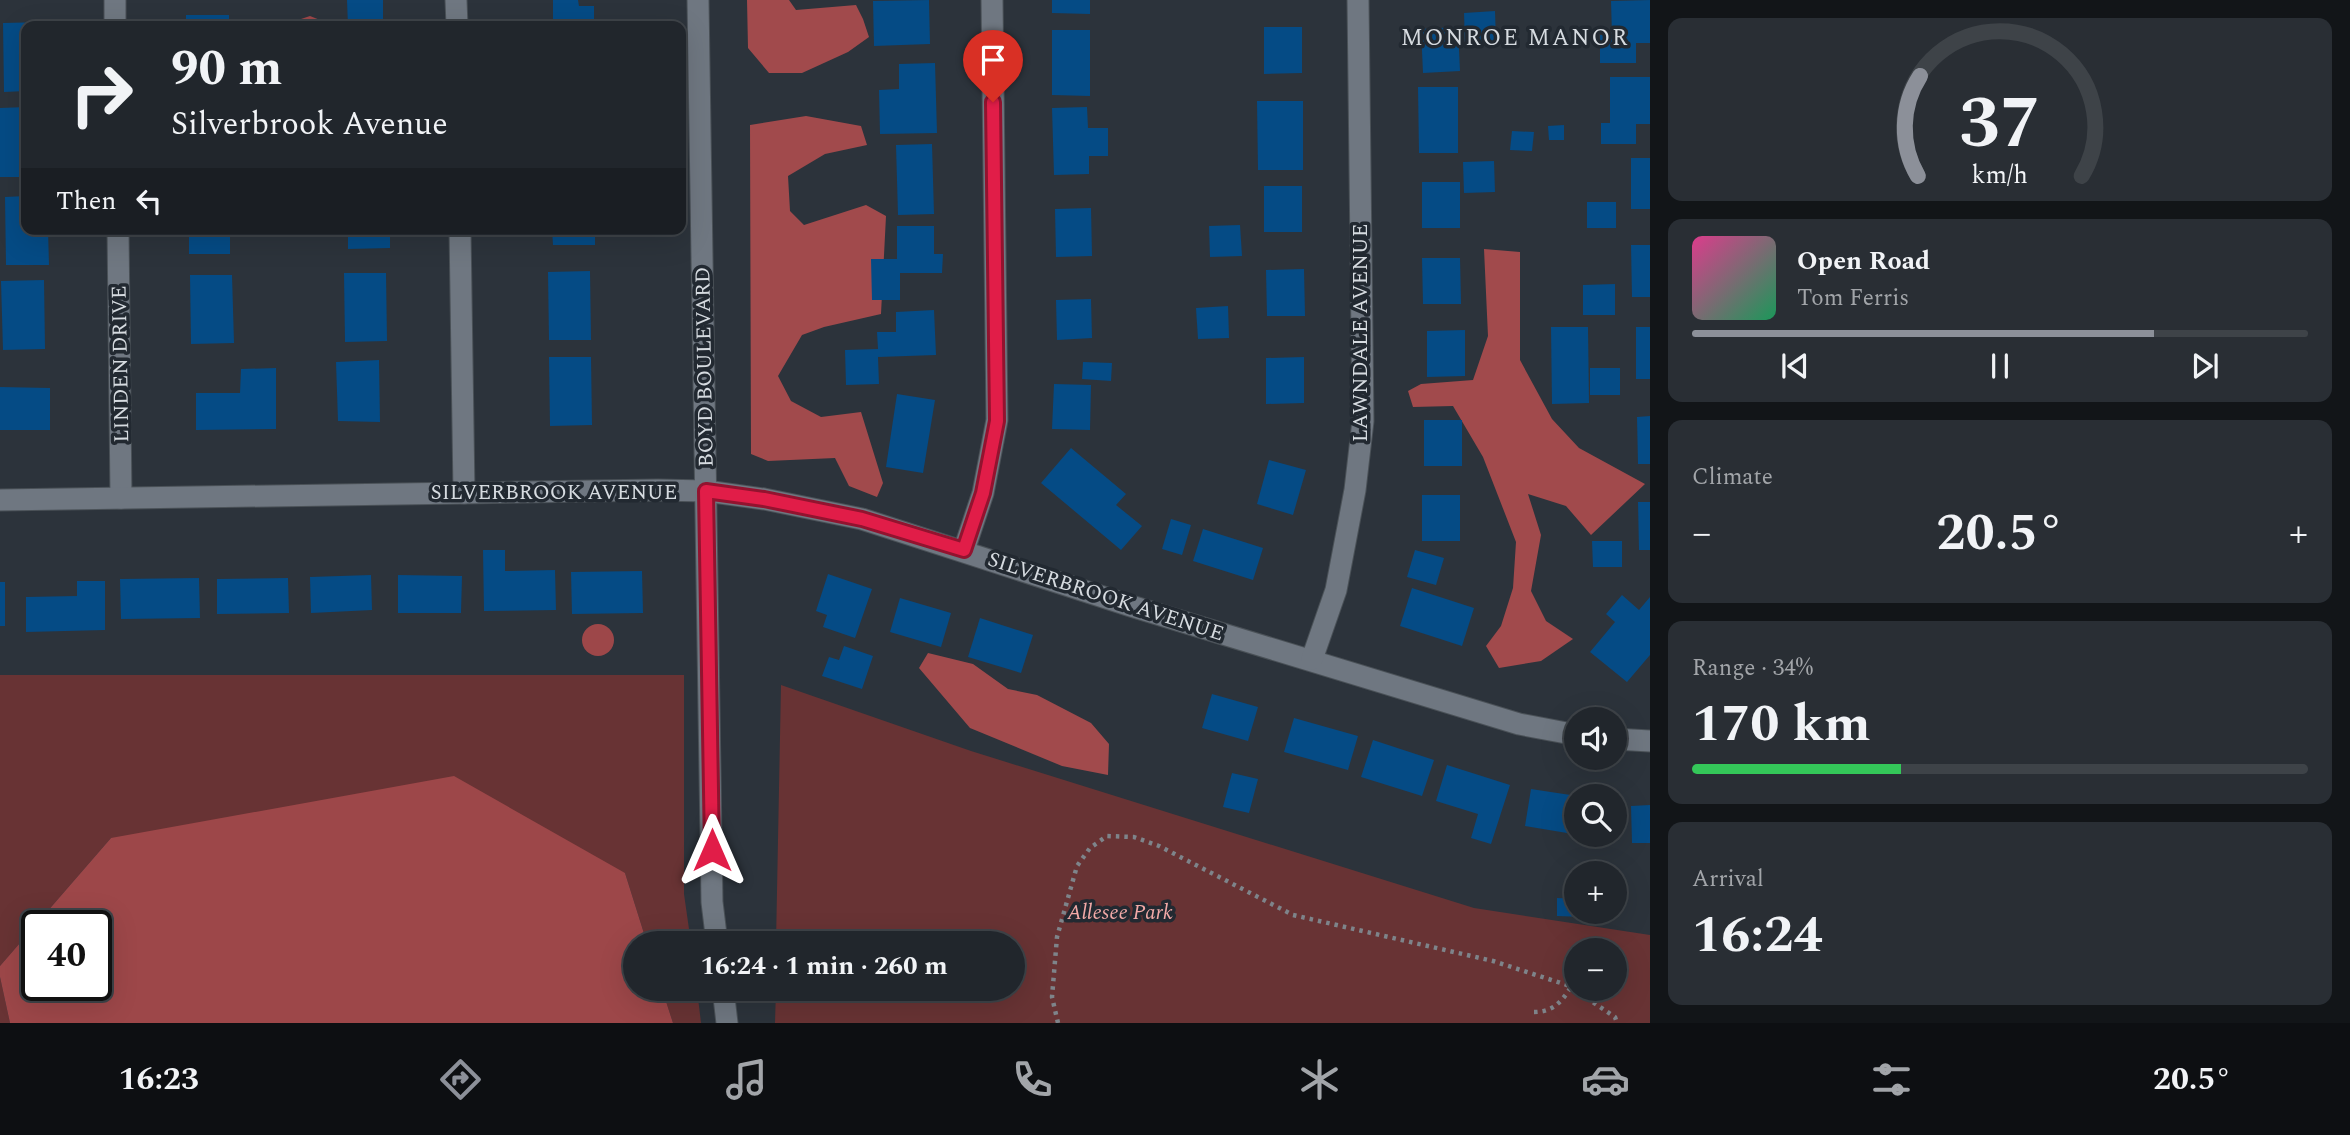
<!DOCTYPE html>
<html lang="en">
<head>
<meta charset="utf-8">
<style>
	:root { --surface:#21262c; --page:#292e34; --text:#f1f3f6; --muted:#a2a5a9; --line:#3e4348; --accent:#8c9099 }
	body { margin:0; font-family:Spectral,serif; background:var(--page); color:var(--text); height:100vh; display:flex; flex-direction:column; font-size:26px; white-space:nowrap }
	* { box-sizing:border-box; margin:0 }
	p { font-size:23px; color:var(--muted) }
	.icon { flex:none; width:38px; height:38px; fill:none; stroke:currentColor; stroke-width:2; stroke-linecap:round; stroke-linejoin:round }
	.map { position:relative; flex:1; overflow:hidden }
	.drawer { display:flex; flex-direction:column; gap:18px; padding:18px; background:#121518; width:700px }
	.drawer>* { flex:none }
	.guide { position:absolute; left:21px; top:21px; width:665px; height:214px; border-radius:14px; box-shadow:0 7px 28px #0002,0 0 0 2px var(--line); background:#21262c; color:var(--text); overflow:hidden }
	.buttons { position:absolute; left:1564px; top:707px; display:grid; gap:14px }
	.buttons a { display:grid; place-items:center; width:63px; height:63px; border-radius:50%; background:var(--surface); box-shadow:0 7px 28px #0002,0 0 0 2px var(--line); font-size:35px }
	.speed { position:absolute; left:21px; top:910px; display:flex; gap:14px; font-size:35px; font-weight:700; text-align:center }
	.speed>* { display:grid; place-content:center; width:91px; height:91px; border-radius:50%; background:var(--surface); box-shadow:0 7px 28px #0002,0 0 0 2px var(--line); line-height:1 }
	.speed .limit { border:4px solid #111; border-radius:10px; background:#fff; color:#111 }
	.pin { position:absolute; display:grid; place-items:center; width:60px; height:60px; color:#fff; margin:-72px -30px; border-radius:50% 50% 50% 0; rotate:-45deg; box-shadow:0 0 7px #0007 }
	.pin .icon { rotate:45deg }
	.me { position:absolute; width:77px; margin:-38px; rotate:0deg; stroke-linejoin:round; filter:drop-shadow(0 0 5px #0008) }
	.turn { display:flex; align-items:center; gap:24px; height:147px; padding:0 35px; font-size:32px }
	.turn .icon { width:91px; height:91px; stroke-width:2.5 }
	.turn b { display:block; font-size:49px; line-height:60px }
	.then { display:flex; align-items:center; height:66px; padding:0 35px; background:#0003; gap:14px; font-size:26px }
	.big { font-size:52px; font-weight:700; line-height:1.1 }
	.drawer .tile { flex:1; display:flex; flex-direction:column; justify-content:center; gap:10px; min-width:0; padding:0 24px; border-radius:14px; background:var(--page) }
	.drawer .dial { align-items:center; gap:0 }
	.dial svg { height:182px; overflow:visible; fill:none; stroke:var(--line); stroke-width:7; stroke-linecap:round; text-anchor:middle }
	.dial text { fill:var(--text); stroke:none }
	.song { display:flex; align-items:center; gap:21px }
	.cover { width:84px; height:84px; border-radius:10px; background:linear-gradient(135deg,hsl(330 70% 55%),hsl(150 70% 35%)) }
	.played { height:7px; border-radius:4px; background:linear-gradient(90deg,var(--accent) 75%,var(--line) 75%) }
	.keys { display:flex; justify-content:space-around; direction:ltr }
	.heat { display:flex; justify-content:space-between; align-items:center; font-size:38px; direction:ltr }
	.charge { height:10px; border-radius:5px; background:linear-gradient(90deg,#34c759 34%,var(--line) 0) }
	.trip { position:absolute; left:623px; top:931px; width:402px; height:70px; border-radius:35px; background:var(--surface); box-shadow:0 7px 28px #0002,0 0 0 2px var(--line); font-weight:700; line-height:70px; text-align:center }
	.menu { display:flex; height:112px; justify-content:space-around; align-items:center; background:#0d0f12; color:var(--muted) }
	.menu .icon { width:49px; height:49px }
	.menu .selected { color:var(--accent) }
	.menu b { font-size:32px; color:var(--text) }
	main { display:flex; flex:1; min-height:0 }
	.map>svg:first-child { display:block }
	.green { fill:#683334; fill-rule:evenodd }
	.forest { fill:#a14a4c }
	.water { fill:#9d4749; fill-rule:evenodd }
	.building { fill:#054b85 }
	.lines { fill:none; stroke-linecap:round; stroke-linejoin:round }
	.street-casing { stroke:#4a5157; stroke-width:23 }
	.secondary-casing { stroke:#4a5157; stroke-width:23 }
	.path { stroke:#7e848a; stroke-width:4.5; stroke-dasharray:3.5 5; stroke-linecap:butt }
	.street { stroke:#6f7781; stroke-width:21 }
	.secondary { stroke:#6f7781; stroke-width:21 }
	.route-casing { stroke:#92132f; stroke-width:18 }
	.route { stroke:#e11d48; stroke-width:12 }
	.labels { text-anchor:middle; stroke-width:7; stroke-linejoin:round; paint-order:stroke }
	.street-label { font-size:21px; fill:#d6dbe0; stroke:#222931 }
	.park-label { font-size:21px; font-style:italic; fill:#f2a9a7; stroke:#222931 }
	.neighbourhood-label { font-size:23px; letter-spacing:2px; fill:#d6dbe0; stroke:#222931 }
</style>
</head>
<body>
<main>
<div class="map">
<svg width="1650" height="1023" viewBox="0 0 1650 1023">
	<rect width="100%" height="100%" fill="#2c333b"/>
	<!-- green -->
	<g class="green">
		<path d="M0,675h684v219l7,49h-44l-22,-70 -514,-35 -111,128z"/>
		<path d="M781,685l190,66 503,157 176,27v88h-875l1,-34h237v-46h-237zM1615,950v39h-38v-39z"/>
		<path d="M0,977l10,46h-10z"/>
		<path d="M662,989h35l4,34h-28z"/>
	</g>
	<!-- forest -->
	<g class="forest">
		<path d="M747,0h42l7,10 60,-5 7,14 6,18 -21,15 -46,21h-33l-21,-25z"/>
		<path d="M806,116l55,10 6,19 -42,9 -37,22 2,35 14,14 62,-20 20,11 -5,98 -57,13 -22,8 -24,41 13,25 30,16 40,-5 22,71 -6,14 -28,-11 -14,-28 -67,3 -17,-7 -1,-329z"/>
		<path d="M1484,249l36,3v108l32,59 27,29 66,36 -54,51 -25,-29 -38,-12 13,41 -10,56 15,30 27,18 -32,22 -42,7 -13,-22 15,-20 12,-38 3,-46 -33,-85 -30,-51 -40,1 -5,-16 13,-7 52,-4 15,-44z"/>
		<path d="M928,653l45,11 35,25 29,6 54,28 18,21 -1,31 -46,-9 -92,-38 -51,-60z"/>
	</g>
	<!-- water -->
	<g class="water">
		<path d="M310,16l10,4 4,6h-29l6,-7z"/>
		<circle cx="598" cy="640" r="16"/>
		<path d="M454,776l171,97 22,70h-12v46h27l11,34h-663l-10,-46v-11l111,-128zM37,926h59v59h-59z"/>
	</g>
	<!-- building -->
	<g class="building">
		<path d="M347,0h36v26h-35z"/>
		<path d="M553,0h25l1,6h15v20h-41z"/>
		<path d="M929,0l1,44 -56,2 -1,-45z"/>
		<path d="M1052,0h38v14l-38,-1z"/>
		<path d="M1650,0v43h-14v20h-36v-28h12l-1,-34z"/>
		<path d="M1495,11l1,31 -31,1 -1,-30z"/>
		<rect x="186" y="15" width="43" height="11"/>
		<path d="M45,22v4h-19v65l-22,1 -1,-69z"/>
		<path d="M1264,27h38v46l-38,1z"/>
		<path d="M1458,27l2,44 -37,2 -2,-44z"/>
		<path d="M1052,30h38v66l-38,-1z"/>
		<path d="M935,63l2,70 -57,1 -1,-44 20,-1v-25z"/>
		<path d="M1610,77h40v47h-14v20h-35v-21h9z"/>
		<path d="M1418,87h40v66h-39z"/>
		<path d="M1257,101h46v69h-45z"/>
		<path d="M26,107v70h-26v-69z"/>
		<path d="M1087,107l1,21h20v28h-19v18l-35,1 -2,-67z"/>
		<path d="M1564,125v15h-15l-1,-14z"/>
		<path d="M1512,131l22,1 -2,19 -22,-1z"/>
		<path d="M932,144l2,70 -36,1 -2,-70z"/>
		<rect x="1631" y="158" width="19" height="51"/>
		<path d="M1494,161l1,31 -31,1 -1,-31z"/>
		<rect x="1422" y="182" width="38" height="46"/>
		<rect x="1264" y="186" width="38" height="46"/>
		<path d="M26,196v33h22l1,36h-43l-1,-68z"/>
		<rect x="1587" y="202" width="29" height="26"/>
		<path d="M1091,208l1,48 -36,1 -1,-48z"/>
		<path d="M1240,225l2,31 -32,1 -1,-31z"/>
		<path d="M897,226h37v28h9l-1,19h-42v27h-28l-1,-41h26z"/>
		<rect x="189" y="229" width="41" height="25"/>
		<path d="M348,229h42v19l-42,1z"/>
		<path d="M552,229h43v16h-42z"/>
		<path d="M1631,245h19v52h-18z"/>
		<path d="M1422,258h38l1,46h-38z"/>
		<path d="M1304,269l1,47h-38l-1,-46z"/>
		<path d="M590,271l1,69h-42l-1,-68z"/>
		<path d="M344,273h42l1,68 -42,1z"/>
		<path d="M190,275h42l2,68 -43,1z"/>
		<path d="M44,280l1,69 -42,1 -2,-69z"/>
		<path d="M1615,284v31h-32v-30z"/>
		<path d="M1091,299l1,39 -35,2 -1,-40z"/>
		<path d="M1228,306l1,32 -31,1 -2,-31z"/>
		<path d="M934,310l2,45 -58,2 1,27 -33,1 -1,-35 33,-1 -1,-17h19v-20z"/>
		<path d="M1551,327h37l1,76 -37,1z"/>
		<rect x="1636" y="327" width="14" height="52"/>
		<path d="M1465,330v46l-38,1v-46z"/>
		<path d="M549,357h42l1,68 -42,1z"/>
		<path d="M1304,357v46l-38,1v-46z"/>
		<path d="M379,360l1,62 -42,-1 -2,-59z"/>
		<path d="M1083,362l29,1 -1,18 -29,-2z"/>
		<path d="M276,368v61l-80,1v-37h44l1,-24z"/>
		<rect x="1590" y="368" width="30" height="27"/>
		<path d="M1054,384l37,1 -1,45 -38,-1z"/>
		<path d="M0,387l50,1v42h-50z"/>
		<path d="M897,394l38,6 -12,73 -37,-6z"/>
		<path d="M1650,416v48h-12l-1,-47z"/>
		<rect x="1424" y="420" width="38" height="46"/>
		<path d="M1071,448l55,46 -10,11 26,21 -21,24 -80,-67z"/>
		<path d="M1269,460l37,10 -13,45 -36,-11z"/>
		<rect x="1422" y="495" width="38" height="46"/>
		<path d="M1638,502h12v48h-11z"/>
		<path d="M1171,519l20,6 -9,30 -20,-6z"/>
		<path d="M1203,529l60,19 -10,32 -60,-19z"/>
		<path d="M1592,541h30v26h-29z"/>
		<path d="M483,550h22v21l50,-1 1,40 -72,1z"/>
		<path d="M1415,550l29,8 -8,27 -29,-8z"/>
		<path d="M642,571l1,42 -71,1 -1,-42z"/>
		<path d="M828,574l44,15 -17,49 -32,-11 4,-12 -11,-4z"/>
		<path d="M371,575l1,35 -61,3 -1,-36z"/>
		<path d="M398,575l64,1 -1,37h-63z"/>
		<path d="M199,578l1,40 -79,1 -1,-40z"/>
		<path d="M288,578l1,35 -72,1v-35z"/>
		<path d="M77,581h28v49l-79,2v-35l51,-1z"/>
		<rect x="0" y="582" width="5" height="44"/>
		<path d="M1412,588l62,20 -12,38 -62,-20z"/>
		<path d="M1622,595l17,15 11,-13v58l-23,27 -37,-30 25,-30 -9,-8z"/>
		<path d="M900,598l51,15 -10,34 -51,-15z"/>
		<path d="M980,618l53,17 -12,38 -53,-16z"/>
		<path d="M844,646l29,10 -11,33 -40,-13 7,-19 10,3z"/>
		<path d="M1212,694l46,13 -10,34 -46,-13z"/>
		<path d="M1294,718l64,18 -10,34 -64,-18z"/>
		<path d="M1373,740l61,20 -12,36 -61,-19z"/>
		<path d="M1447,765l63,20 -19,59 -20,-6 7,-24 -42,-13z"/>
		<path d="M1232,773l26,6 -9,34 -26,-6z"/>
		<path d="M1531,789l46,7 -4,38 -48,-8z"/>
		<path d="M1650,805v38h-18l-1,-37z"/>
		<path d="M1557,898l20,1v13h7v5l-27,-1z"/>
	</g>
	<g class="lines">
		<defs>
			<g id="street">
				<path d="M115,0v26"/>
				<path d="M456,0l1,26"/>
				<path d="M118,229l3,269"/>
				<path d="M460,229l4,264"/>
				<path d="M0,500l658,-10 48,1 58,8 98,20 269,87 388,118 58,11"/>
				<path d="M964,550l19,-57 14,-73 -5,-420"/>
				<path d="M1312,659l24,-69 19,-100 8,-69 -5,-421"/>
				<path d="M1615,739l35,2"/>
			</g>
			<g id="secondary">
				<path d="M698,0l14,902 5,41"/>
				<path d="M723,989l4,34"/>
			</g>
		</defs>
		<!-- street casing -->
		<use href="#street" class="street-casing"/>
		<!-- secondary casing -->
		<use href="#secondary" class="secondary-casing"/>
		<!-- path -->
		<g class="path">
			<path d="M1534,1012c18,0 27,-9 37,-25"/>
			<path d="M1058,1023l-6,-26 5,-60 20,-71 13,-18 17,-12 27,1 25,9 134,69 200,46 74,24 48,32 2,6"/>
		</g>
		<!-- street -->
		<use href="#street" class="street"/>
		<!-- secondary -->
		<use href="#secondary" class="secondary"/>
	</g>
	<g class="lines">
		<defs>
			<path id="route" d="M712,850l-6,-359 58,8 98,20 102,31 19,-57 14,-72 -4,-319"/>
		</defs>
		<!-- route casing -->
		<use href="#route" class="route-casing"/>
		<!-- route -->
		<use href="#route" class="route"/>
	</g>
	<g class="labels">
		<!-- street labels -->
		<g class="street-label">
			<text transform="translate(1360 333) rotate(-90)" y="7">LAWNDALE AVENUE</text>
			<text transform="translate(120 364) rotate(-91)" y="7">LINDEN DRIVE</text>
			<text transform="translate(704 367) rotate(-91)" y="7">BOYD BOULEVARD</text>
			<text x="554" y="499">SILVERBROOK AVENUE</text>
			<text transform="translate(1106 596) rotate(18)" y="7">SILVERBROOK AVENUE</text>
		</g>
		<!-- park labels -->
		<g class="park-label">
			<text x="1120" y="919">Allesee Park</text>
		</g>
		<!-- neighbourhood labels -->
		<g class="neighbourhood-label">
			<text x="1515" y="45">MONROE MANOR</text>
		</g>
	</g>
</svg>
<div class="buttons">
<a><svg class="icon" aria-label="sound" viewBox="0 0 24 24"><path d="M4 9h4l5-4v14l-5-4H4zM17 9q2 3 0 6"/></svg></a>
<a><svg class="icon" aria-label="search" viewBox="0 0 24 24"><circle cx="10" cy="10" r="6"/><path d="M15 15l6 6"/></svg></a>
<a>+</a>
<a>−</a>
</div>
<div class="speed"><div class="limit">40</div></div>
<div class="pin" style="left:993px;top:102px;background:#d93025"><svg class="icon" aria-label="arrive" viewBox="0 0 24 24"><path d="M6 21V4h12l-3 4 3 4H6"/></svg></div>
<svg class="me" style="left:712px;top:850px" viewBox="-20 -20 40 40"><path d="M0-17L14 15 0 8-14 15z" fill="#e11d48" stroke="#fff" stroke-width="4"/></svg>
<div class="trip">16:24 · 1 min · 260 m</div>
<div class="guide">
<div class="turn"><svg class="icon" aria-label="right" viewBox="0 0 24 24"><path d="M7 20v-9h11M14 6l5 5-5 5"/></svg><div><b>90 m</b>Silverbrook Avenue</div></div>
<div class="then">Then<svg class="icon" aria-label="left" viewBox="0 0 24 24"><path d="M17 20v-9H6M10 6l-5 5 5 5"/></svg></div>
</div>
</div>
<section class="drawer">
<div class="tile dial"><svg viewBox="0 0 100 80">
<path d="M14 69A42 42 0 1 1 86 69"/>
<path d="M14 69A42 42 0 0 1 15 25" stroke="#8c9099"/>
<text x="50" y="56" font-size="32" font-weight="700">37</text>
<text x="50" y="72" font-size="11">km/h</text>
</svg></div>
<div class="tile">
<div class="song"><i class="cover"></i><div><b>Open Road</b><p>Tom Ferris</p></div></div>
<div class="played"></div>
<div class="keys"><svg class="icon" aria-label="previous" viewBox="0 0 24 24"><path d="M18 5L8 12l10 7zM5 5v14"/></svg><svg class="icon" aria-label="pause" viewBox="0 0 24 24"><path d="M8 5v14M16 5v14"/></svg><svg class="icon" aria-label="next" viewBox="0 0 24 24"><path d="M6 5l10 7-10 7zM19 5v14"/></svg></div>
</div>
<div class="tile"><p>Climate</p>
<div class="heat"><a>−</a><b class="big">20.5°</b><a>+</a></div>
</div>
<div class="tile"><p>Range · 34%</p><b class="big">170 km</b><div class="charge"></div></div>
<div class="tile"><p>Arrival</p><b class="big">16:24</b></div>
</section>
</main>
<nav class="menu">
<b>16:23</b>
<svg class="icon selected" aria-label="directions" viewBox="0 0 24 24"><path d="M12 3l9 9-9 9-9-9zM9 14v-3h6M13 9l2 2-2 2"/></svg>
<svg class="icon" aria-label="music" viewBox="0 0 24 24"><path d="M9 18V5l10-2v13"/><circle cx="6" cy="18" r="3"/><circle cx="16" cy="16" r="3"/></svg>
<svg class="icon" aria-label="phone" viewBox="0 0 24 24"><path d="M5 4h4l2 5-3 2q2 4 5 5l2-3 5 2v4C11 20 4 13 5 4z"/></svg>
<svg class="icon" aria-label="climate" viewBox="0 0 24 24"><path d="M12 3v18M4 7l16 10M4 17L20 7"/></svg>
<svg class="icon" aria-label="car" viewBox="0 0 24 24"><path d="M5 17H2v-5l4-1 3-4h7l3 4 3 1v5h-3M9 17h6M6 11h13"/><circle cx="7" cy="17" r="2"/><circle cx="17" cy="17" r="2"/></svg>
<svg class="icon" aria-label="filters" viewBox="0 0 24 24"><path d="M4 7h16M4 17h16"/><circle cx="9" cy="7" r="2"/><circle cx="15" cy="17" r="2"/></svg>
<b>20.5°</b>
</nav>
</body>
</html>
